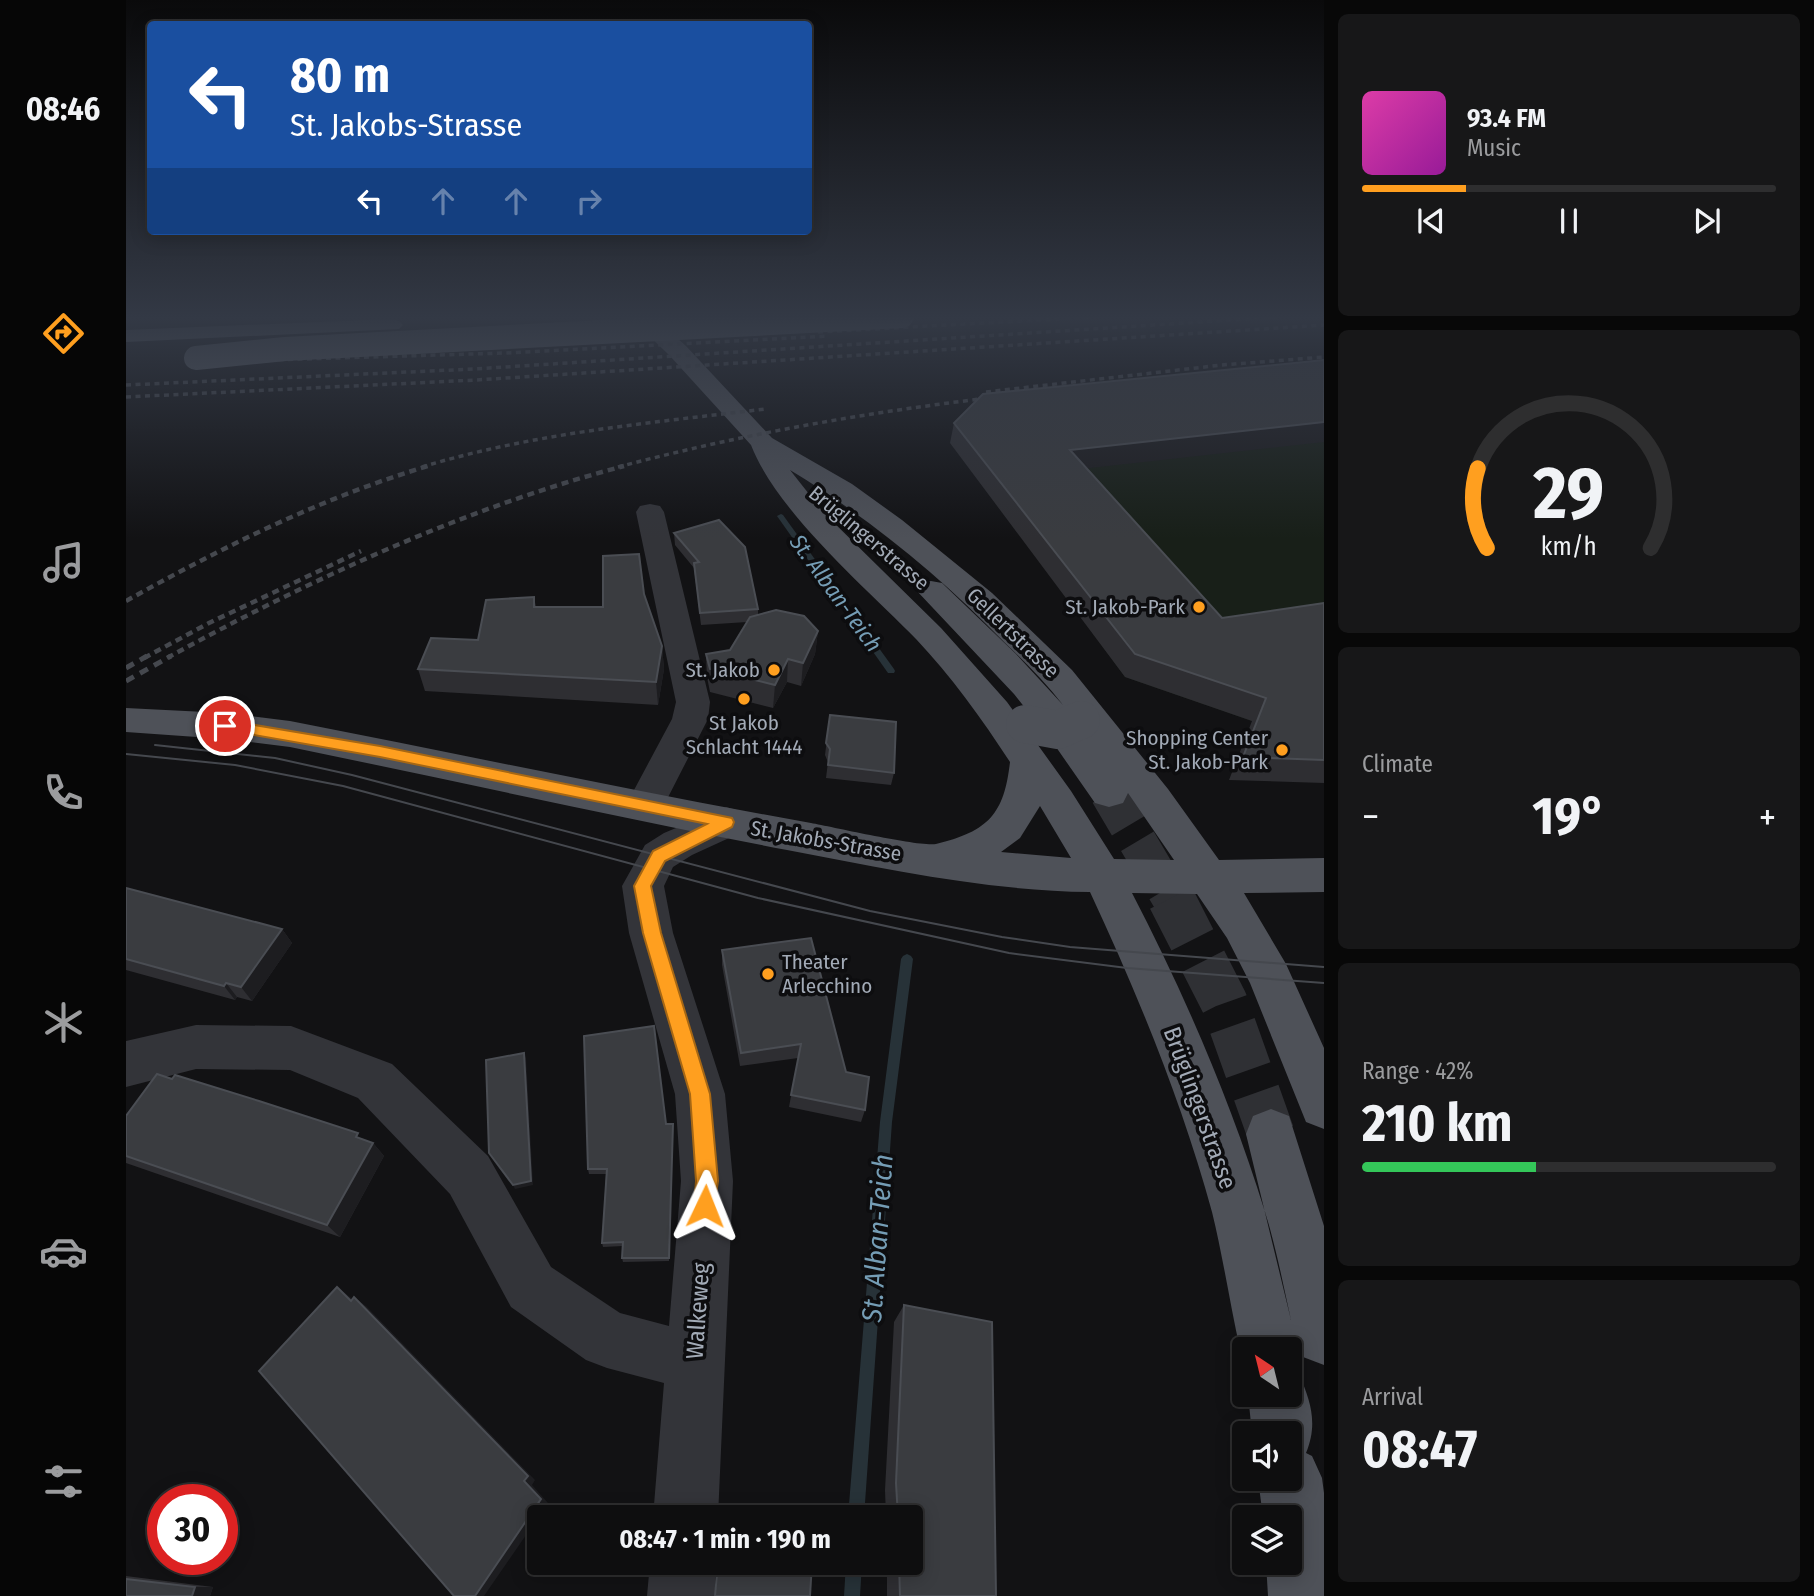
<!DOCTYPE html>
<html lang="en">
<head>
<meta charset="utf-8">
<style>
	:root { --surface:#0e0e0f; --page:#171718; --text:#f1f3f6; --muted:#9b9c9e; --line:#2e2e2f; --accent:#ff9f1f }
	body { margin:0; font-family:"Fira Sans Condensed",sans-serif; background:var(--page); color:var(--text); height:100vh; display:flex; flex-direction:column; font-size:26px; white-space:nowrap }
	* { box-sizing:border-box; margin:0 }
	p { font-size:23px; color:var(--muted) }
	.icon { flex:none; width:38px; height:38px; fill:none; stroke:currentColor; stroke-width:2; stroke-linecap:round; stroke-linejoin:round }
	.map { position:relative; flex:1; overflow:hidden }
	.panel { display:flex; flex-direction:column; gap:14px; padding:14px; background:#080808; width:490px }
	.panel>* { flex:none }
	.top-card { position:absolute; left:21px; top:21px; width:665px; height:214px; border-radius:7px; box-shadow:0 4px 18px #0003,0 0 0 2px var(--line); background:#1a4fa0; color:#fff; overflow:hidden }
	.needle { width:46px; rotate:325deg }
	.tools { position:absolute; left:1106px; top:1337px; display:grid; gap:14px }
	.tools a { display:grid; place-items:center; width:70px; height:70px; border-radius:7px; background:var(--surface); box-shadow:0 4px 18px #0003,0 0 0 2px var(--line); font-size:35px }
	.speed { position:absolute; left:21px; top:1484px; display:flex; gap:14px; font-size:35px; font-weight:700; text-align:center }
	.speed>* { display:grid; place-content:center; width:91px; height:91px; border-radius:50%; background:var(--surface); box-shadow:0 4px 18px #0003,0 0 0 2px var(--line); line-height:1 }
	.speed .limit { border:10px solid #d22; background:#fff; color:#111 }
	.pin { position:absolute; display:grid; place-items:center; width:60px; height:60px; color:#fff; margin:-30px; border:4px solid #fff; border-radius:50%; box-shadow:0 2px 7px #0007 }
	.me { position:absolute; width:77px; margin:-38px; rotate:2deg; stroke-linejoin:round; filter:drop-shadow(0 0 5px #0008) }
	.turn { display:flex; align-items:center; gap:24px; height:147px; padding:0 28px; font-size:32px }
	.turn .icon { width:91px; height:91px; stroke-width:2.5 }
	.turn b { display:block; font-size:49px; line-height:60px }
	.lanes { display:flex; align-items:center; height:66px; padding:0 28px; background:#0003; justify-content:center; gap:35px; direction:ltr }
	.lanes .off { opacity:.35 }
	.big { font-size:52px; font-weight:700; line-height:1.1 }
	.panel .card { flex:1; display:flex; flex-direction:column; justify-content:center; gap:10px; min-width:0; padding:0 24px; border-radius:10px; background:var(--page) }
	.panel .dial { align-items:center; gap:0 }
	.dial svg { height:182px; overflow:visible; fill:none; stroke:var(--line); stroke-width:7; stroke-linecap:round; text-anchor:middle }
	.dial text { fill:var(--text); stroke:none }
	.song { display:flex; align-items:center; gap:21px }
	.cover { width:84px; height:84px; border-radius:10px; background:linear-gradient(135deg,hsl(320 70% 55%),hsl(300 70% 35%)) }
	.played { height:7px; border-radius:4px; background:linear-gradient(90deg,var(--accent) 25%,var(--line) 25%) }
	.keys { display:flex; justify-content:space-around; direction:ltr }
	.heat { display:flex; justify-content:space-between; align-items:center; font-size:38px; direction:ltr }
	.charge { height:10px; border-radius:5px; background:linear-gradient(90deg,#34c759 42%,var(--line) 0) }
	.trip { position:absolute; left:401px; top:1505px; width:396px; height:70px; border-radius:7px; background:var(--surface); box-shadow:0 4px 18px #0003,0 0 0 2px var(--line); font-weight:700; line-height:70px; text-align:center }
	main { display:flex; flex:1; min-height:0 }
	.dock { display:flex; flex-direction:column; width:126px; justify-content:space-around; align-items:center; background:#060606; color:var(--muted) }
	.dock .icon { width:49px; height:49px }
	.dock .selected { color:var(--accent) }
	.dock b { font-size:32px; color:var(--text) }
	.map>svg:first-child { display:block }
	.green { fill:#181f18 }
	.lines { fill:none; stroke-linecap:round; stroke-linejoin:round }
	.stream { fill:#273238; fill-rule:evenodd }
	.major-tunnel-far1 { stroke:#2f3034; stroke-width:38; stroke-dasharray:38 18; stroke-linecap:butt }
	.major-tunnel { stroke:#2f3034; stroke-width:47; stroke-dasharray:47 24; stroke-linecap:butt }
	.minor { fill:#333439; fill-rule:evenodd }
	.major { fill:#4e5158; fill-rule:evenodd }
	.highway { fill:#5e636b; fill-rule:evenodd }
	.tram { stroke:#45484e; stroke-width:2 }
	.rail-far2 { stroke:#45484e; stroke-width:3.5; stroke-dasharray:5 4.5; stroke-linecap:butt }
	.rail-far1 { stroke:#45484e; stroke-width:4.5; stroke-dasharray:7 5; stroke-linecap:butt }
	.rail { stroke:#45484e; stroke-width:5; stroke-dasharray:9 7; stroke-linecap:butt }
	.major-bridge { stroke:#4e5158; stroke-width:38 }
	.highway-bridge { stroke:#5e636b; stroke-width:24 }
	.wall { fill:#2e2e32 }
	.shaded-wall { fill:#1d1d20 }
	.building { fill:#3a3c40; stroke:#4a4d53; stroke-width:2 }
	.route { fill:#ff9f1f; stroke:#a66714; stroke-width:2 }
	.poi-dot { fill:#ff9f1f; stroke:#0d0d0f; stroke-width:2.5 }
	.labels { text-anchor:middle; stroke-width:7; stroke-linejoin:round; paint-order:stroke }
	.street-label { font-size:21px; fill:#a2aab6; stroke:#0d0d0f }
	.poi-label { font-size:21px; fill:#a2aab6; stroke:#0d0d0f; text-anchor:end }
	.water-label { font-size:23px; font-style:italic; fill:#759db5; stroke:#0d0d0f }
	.near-street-label { font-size:24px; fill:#a2aab6; stroke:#0d0d0f }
	.near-water-label { font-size:28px; font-style:italic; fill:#759db5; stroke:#0d0d0f }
</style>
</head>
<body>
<main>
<nav class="dock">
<b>08:46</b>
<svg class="icon selected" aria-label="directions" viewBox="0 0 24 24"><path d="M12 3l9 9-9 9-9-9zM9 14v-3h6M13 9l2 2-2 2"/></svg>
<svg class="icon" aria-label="music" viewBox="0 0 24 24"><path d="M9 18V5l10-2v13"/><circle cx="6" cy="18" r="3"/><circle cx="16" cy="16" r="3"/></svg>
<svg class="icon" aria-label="phone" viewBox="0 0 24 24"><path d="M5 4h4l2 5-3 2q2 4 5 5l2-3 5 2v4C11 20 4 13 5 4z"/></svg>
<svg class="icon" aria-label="climate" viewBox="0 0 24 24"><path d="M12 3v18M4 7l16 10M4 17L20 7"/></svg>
<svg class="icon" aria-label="car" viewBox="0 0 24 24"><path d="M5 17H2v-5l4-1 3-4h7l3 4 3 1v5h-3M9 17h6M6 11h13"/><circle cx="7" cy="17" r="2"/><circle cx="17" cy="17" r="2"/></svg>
<svg class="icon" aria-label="filters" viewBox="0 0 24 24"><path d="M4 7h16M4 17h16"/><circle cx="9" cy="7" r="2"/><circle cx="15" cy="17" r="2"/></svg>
</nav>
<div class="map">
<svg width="1198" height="1596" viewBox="0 0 1198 1596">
	<rect width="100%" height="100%" fill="#121214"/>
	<!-- green -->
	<path class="green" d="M1198,379v331l-72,11 -127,-44 -103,-140 -43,-122z"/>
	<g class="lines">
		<!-- stream -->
		<g class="stream">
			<path d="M655,514l2,1 111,154 1,2 -1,2h-6l-111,-157z"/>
			<path d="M781,954l4,2 2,3 -21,163 -28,395h-16l32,-395 21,-163 2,-3z"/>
			<path d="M720,1563h16l-2,33h-16z"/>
		</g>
		<!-- major-tunnel-far1 -->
		<path class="major-tunnel-far1" d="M983,793l63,107"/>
		<!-- major-tunnel -->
		<path class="major-tunnel" d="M1045,898l53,104 47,132"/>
		<!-- minor -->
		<g class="minor">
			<path d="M524,504l10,2 4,6 46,190 -2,17 -49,96 -14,5 -14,-5 -5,-10 46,-86 4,-17 -40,-190 4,-6z"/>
			<path d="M600,807l14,4 6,11 -6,11 -48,22 -19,12 -9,19 9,47 52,161 8,87 -15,336h-65l11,-134 -57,-15 -21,-8 -75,-53 -61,-113 -92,-96 -68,-28 -94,-1 -70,18v-46l70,-16 95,1 101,38 96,92 63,111 69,46 49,13 12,-145 -6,-87 -46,-161 -7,-47 23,-41 19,-12z"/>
			<path d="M524,1563h66l-1,33h-68z"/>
		</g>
		<!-- major -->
		<path class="major" d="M510,316h16l34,30 86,92 80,46 50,36 90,73 80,77 96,119 51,71 105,-2v34l-80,1 42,71 38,84v81l-18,-7 -56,-139 -23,-45 -30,-44 -65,-1c53,102 99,209 133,319 11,35 18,72 26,108l-45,-186 7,-18 18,-7 18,7 35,110v139l-21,-8 -7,-18 2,10 -8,21 9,4c12,28 19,50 7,79l6,3 10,22 2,15v103h-56l-2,-33h24v-46h-27l-5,-38h32v-46h-38l-4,-38h42v-46h-46v11l-4,-11c-10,-45 -17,-92 -28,-137 -30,-110 -74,-217 -122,-320 -102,-1 -203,-23 -303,-42 -166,-32 -332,-69 -497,-103l-65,-8 -99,-7v-24l99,5 65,8c174,34 347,71 521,102 22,4 109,24 125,21 53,-13 68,-30 74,-82 -28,-43 -59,-86 -94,-123 -51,-52 -139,-127 -165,-194l-81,-89 -33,-32 -3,-4zM664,470c79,48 150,106 214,172 21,20 41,40 59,63l-47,-51 -74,-71 -11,-2 -11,2 -4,7 98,104 42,53 39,56 14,4 14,-4 5,-10 46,67 -60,-1 -43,-68 -64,-89 -66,-74 -117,-115zM914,806l3,5 28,47 -70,-6 19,-14z"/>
		<!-- highway -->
		<path class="highway" d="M266,319l7,2 4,4 -4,4 -273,13v-12z"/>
		<!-- tram -->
		<g class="tram">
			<path d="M29,745l120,13 77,17 518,136 132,26 68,10 254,20"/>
			<path d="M0,754l109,11 108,21 415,112 251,55 118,15 197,15"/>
		</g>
		<!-- rail-far2 -->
		<g class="rail-far2">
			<path d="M692,332l296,-16"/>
			<path d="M143,360l237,-7 323,-17"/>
			<path d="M0,385l348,-16 818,-53"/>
			<path d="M860,392l236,-27 102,-8"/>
			<path d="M0,397l350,-17 848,-55"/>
			<path d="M296,467c111,-34 228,-44 343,-58"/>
			<path d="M492,467c125,-33 250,-55 379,-70"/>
		</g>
		<!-- rail-far1 -->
		<g class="rail-far1">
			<path d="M0,601c97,-54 195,-103 302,-135"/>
			<path d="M18,658l65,-35 152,-72"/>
			<path d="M41,658c144,-79 298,-150 457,-192"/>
		</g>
		<!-- rail -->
		<g class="rail">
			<path d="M0,668l21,-12"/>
			<path d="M0,681l45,-25"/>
		</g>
		<!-- major-bridge -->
		<path class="major-bridge" d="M899,724l33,6 23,-10"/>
		<!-- highway-bridge -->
		<path class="highway-bridge" d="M70,358l89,-9 617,-33"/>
	</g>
	<!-- wall -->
	<g class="wall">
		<path d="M828,423l133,46 135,149 102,-15v180l-95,-3 23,-59 -127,-44 -175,-234z"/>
		<path d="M548,533l84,76v6l60,16 -3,23 -14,32 -14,-4 -14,26 -63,-16 -3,-15 -1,-23 24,-4 17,-28 -46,3 -7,-57 -19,-23z"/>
		<path d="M518,594l18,52 2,23 -6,36 -233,-14 -7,-22 60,-29 56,-43 2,10h67z"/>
		<path d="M704,715l64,58 -3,12 -65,-7 2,-16 -3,-7z"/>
		<path d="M0,888l156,41 10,14 -40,58 -15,-4 -2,3 -109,-30z"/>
		<path d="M596,950l124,122 19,38 -4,12 -72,-15 9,-49 -58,8 -18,-101z"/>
		<path d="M0,1116l237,23 10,4 11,13 -44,81 -214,-74z"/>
		<path d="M540,1124h7v5l-4,132 -46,1 -1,-4 1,-12 -20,1 -1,-4 4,-69h-17l-1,-5z"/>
		<path d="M778,1305l92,291h-109v-33h23v-46h-24l-1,-27 9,-168z"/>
		<path d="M0,1576l87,11 -3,9h-84z"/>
	</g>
	<!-- shaded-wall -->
	<g class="shaded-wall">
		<path d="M1198,422v20l-261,29 7,-21z"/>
		<path d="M692,631l-3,23 -14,32 2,-23z"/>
		<path d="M536,646l2,23 -6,36 -2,-23z"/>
		<path d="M662,659l-1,23 -14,26 2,-23z"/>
		<path d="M156,929l10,14 -40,58 -11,-14z"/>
		<path d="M100,983l11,14 -2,3 -11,-14z"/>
		<path d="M398,1053l2,5 7,127 -18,4 -2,-4z"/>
		<path d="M247,1143l11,13 -44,81 -13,-12z"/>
		<path d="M211,1287l13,10 13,13 -12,-9z"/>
		<path d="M228,1297l12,9 169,174 -3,5 16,18 -64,93h-9l49,-115z"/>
		<path d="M69,1587h18l-3,9h-18z"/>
	</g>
	<!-- building -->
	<g class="building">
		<path d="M1198,360v62l-254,28 152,168 102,-15v157l-81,-3 23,-59 -131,-44 -181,-231 29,-29z"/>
		<path d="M593,520l26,27 13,62 -58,4 -6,-50 5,-1 -25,-29z"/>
		<path d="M513,554l5,40 18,52 -6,36 -238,-13 13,-31 47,2 8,-40 48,-3v10h69v-51z"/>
		<path d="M650,610l28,6 14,15 -15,32 -15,-4 -13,26 -65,-16 -4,-15 24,-4 20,-33z"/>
		<path d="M704,715l66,7 -2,51 -66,-8 2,-16 -4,-6z"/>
		<path d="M0,888l156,41 -41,58 -15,-4 -2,3 -98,-27z"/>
		<path d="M685,938l35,134 23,5 -4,33 -74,-15 10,-51 -60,9 -19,-103z"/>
		<path d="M528,1026l12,98h7l-4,134h-47l1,-16 -21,1 5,-74h-19l-4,-133z"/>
		<path d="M398,1053l7,128 -18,4 -24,-32 -3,-93z"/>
		<path d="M31,1074l15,5 3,-4 84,26 99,32 -2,4 17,6 -46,82 -201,-69v-40z"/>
		<path d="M211,1287l14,14 3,-4 174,179 -4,5 17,18 -66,97h-21l-195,-225z"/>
		<path d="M778,1305l88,17 4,274h-96l-1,-33h11v-46h-12l-2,-34z"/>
		<path d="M596,1507l47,5v5h-48z"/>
		<path d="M592,1563h94l-2,33h-95z"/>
		<path d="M0,1579l69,8 -3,9h-66z"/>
	</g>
	<!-- sky -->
	<linearGradient id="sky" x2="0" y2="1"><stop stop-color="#0a0a0b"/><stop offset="0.59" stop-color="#333945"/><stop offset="1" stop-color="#333945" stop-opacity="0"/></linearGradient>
	<rect width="1198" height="539" fill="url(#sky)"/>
	<!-- route -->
	<path class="route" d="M99,720l155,26 352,72 2,4 -2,5 -67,34 -14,25 10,47 49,161 8,87 -5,32 -8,4 -8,-4 -3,-7 2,-25 -6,-87 -47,-161 -9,-47 19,-35 54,-27 -327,-67 -160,-28 -3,-3 3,-4z"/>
	<!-- markers -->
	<g class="poi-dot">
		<circle cx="1073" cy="607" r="7"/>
		<circle cx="648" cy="670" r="7"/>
		<circle cx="618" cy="699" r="7"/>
		<circle cx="1156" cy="750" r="7"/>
		<circle cx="642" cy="974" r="7"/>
	</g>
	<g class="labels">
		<!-- street labels -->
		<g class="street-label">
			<text transform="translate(743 538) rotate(40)" y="7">Brüglingerstrasse</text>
			<text transform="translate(887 633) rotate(44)" y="7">Gellertstrasse</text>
			<text transform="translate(700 841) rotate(10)" y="7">St. Jakobs-Strasse</text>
		</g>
		<!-- poi labels -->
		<g class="poi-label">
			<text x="1059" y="614">St. Jakob-Park</text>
			<text x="634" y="677">St. Jakob</text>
			<text x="618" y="730" text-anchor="middle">St Jakob<tspan x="618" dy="24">Schlacht 1444</tspan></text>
			<text x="1142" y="745">Shopping Center<tspan x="1142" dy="24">St. Jakob-Park</tspan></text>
			<text x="656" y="969" text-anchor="start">Theater<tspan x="656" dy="24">Arlecchino</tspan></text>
		</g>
		<!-- water labels -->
		<g class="water-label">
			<text transform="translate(710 593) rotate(54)" y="8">St. Alban-Teich</text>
		</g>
		<!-- near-street labels -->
		<g class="near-street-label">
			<text transform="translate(1074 1108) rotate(70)" y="8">Brüglingerstrasse</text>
			<text transform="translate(572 1311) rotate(-86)" y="8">Walkeweg</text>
		</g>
		<!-- near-water labels -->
		<g class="near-water-label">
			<text transform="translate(751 1238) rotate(-86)" y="10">St. Alban-Teich</text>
		</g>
	</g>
</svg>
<div class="tools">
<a><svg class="needle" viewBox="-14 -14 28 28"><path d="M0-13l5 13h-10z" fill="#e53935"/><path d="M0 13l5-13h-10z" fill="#9b9c9e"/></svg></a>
<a><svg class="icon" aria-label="sound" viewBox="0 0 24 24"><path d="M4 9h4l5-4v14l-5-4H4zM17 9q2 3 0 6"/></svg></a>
<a><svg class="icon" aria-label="layers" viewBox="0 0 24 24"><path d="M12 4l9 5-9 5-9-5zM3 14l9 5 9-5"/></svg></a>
</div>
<div class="speed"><div class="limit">30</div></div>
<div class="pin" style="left:99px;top:726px;background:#d93025"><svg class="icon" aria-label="arrive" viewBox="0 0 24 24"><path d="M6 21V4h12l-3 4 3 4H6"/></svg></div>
<svg class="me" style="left:579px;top:1206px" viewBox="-20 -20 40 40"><path d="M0-17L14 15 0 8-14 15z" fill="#ff9f1f" stroke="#fff" stroke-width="4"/></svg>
<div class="trip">08:47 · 1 min · 190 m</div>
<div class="top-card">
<div class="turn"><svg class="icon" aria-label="left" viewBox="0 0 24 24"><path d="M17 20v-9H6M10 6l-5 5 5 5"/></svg><div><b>80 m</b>St. Jakobs-Strasse</div></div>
<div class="lanes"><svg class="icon" aria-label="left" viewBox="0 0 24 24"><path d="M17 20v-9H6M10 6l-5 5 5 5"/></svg><svg class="icon off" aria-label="ahead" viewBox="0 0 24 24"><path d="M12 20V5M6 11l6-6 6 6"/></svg><svg class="icon off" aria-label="ahead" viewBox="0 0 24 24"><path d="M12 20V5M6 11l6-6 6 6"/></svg><svg class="icon off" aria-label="right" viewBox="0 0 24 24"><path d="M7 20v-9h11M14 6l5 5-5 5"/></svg></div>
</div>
</div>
<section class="panel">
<div class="card">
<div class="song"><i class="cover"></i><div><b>93.4 FM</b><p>Music</p></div></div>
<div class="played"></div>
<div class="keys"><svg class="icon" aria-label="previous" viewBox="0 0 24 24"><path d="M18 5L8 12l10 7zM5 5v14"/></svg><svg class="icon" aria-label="pause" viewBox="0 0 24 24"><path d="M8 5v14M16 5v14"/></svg><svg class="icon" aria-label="next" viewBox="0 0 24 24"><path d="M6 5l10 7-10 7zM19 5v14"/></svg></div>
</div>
<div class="card dial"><svg viewBox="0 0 100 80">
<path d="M14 69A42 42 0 1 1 86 69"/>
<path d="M14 69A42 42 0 0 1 10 34" stroke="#ff9f1f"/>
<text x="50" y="56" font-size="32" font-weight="700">29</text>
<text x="50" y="72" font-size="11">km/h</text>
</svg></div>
<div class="card"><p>Climate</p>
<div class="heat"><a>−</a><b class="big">19°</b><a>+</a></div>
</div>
<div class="card"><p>Range · 42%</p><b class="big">210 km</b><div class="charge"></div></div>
<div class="card"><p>Arrival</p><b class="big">08:47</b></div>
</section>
</main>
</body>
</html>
